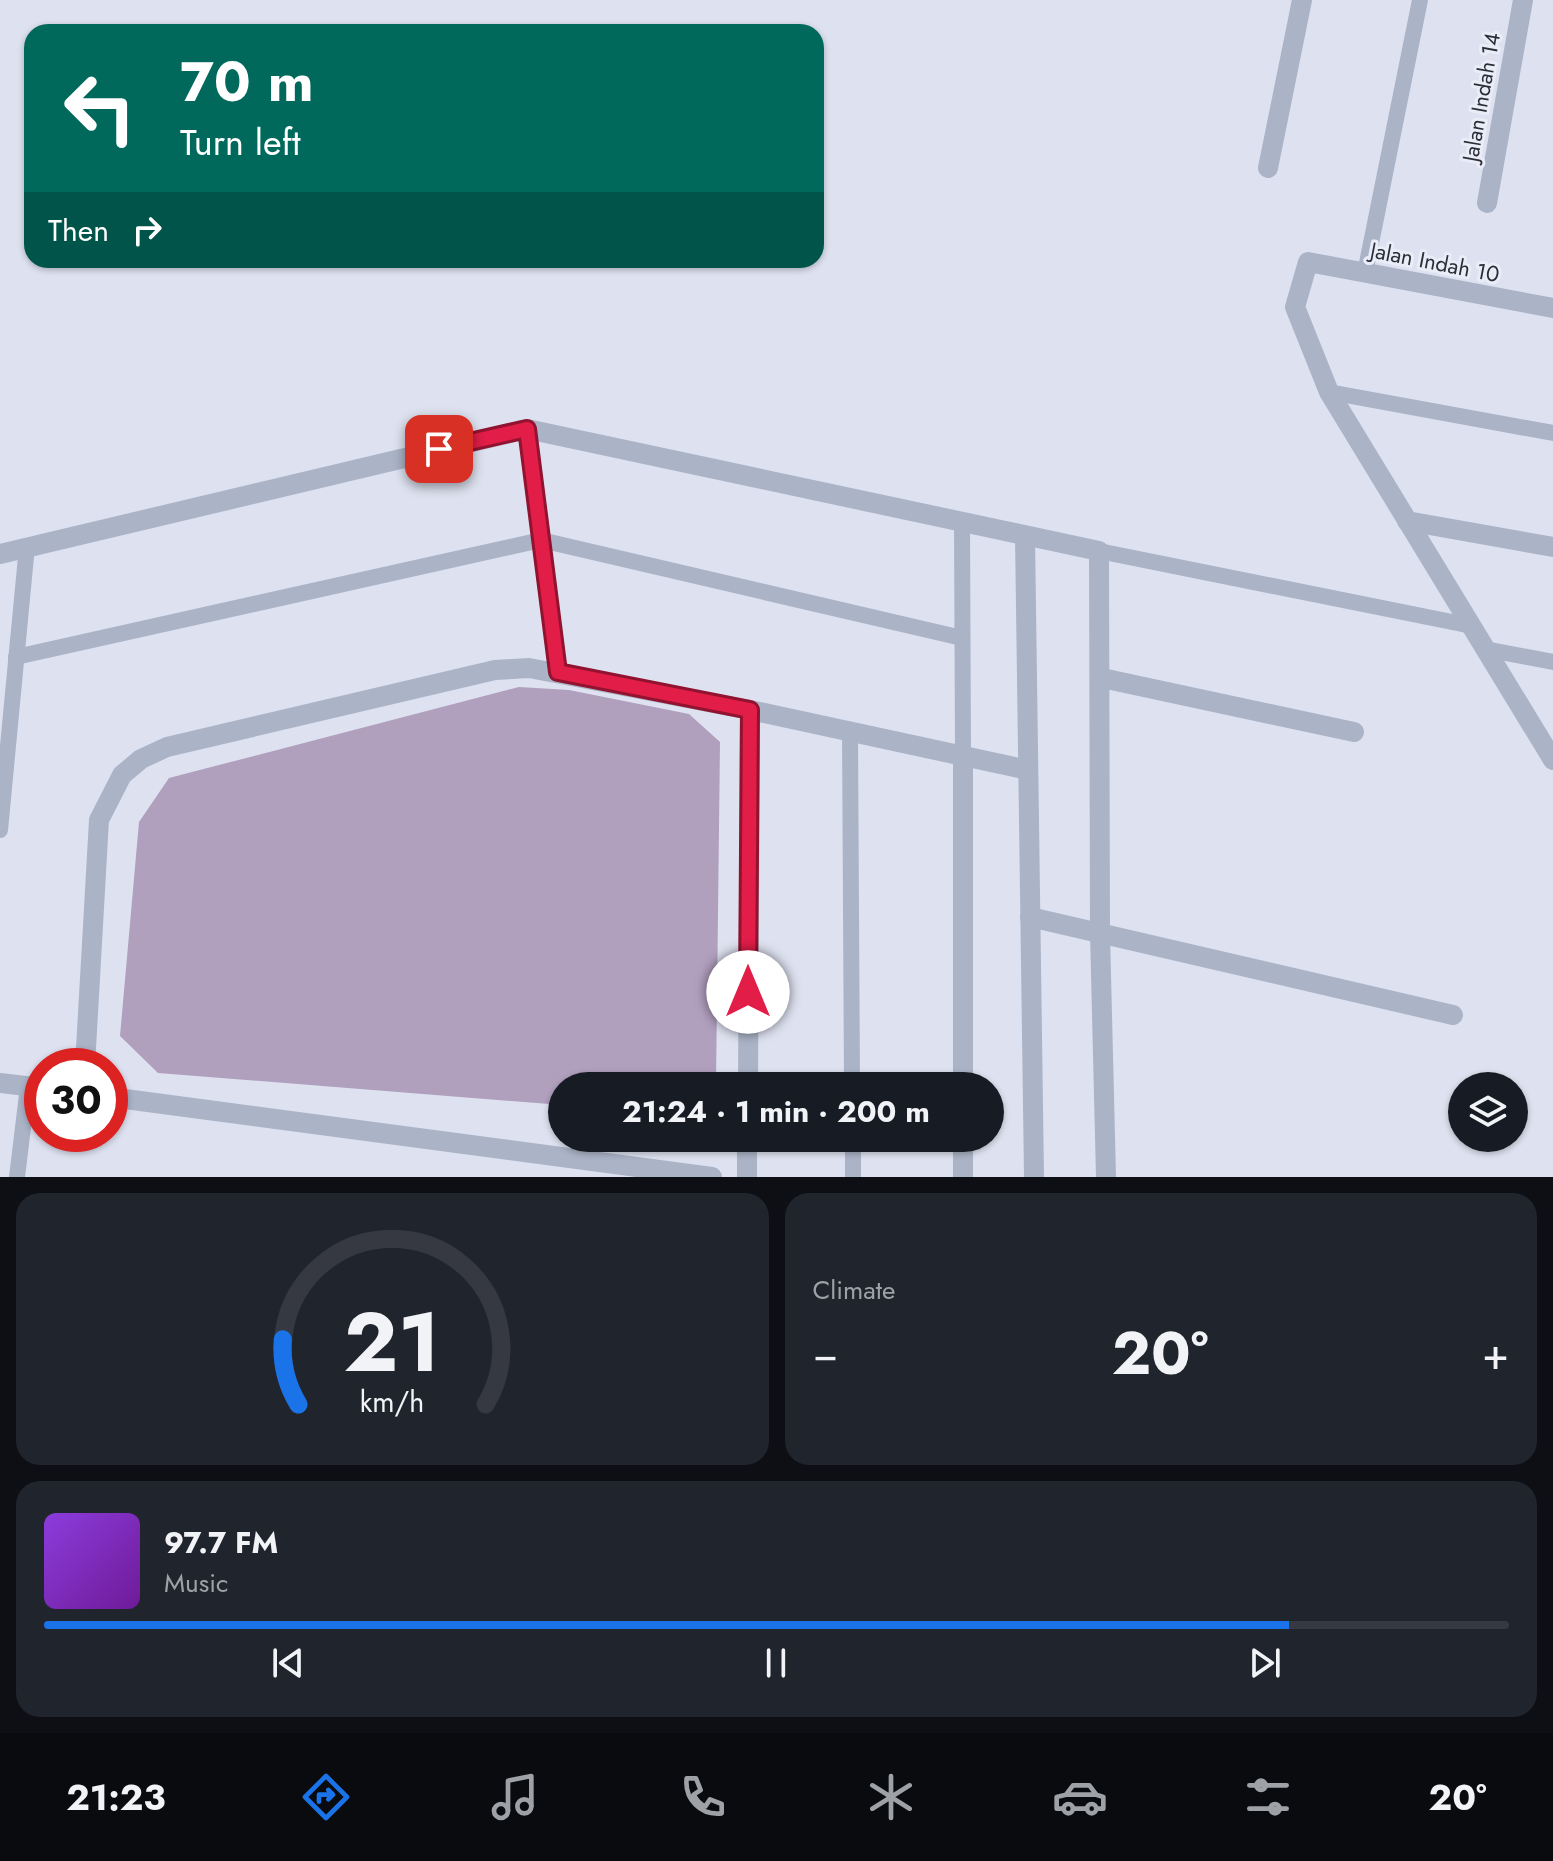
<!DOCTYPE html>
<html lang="en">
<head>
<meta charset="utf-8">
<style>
	:root { --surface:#171b24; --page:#20242c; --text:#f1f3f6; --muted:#9ea1a6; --line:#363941; --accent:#1a73e8 }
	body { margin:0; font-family:Jost,sans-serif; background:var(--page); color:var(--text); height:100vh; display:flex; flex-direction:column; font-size:30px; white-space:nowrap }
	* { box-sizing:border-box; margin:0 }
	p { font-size:26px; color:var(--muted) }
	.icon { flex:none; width:44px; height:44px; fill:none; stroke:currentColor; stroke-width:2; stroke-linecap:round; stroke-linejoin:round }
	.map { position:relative; height:1177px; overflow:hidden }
	.details { display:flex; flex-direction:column; gap:16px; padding:16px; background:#0d0f14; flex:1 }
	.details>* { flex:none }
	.guide { position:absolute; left:24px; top:24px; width:800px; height:244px; border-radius:24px; box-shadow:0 2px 6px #0004; background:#00695c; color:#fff; overflow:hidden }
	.buttons { position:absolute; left:1448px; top:1072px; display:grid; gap:16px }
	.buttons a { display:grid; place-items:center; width:80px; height:80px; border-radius:50%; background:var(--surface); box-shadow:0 2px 6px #0004; font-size:40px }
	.speed { position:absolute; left:24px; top:1048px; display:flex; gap:16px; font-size:40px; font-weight:700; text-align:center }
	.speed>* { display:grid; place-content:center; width:104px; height:104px; border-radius:50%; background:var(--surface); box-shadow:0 2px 6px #0004; line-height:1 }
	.speed .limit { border:12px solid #d22; background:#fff; color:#111 }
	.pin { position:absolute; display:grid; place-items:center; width:68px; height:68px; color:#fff; margin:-34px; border-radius:16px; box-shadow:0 4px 12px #0006 }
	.me { position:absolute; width:88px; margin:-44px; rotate:0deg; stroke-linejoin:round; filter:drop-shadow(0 0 6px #0008) }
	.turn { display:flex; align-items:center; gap:28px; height:168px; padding:0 24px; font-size:36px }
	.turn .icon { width:104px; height:104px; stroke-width:2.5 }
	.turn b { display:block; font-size:56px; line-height:68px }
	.then { display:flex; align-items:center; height:76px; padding:0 24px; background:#0003; gap:16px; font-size:30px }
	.big { font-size:60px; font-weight:700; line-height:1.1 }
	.details .card { flex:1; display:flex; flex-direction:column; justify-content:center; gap:12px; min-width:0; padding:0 28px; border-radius:24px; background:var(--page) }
	.details .dial { align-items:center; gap:0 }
	.dial svg { height:208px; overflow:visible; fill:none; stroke:var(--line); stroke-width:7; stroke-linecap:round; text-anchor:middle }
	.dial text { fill:var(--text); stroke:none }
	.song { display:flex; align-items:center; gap:24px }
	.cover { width:96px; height:96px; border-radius:12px; background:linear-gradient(135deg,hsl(270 70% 55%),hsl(280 70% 35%)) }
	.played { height:8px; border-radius:4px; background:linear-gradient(90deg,var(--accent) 85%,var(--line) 85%) }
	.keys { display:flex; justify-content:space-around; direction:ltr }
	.heat { display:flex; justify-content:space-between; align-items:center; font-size:44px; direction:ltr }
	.details .tiles { flex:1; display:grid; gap:16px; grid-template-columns:1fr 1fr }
	.card:last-child { grid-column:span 2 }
	.trip { position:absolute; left:548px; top:1072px; width:456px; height:80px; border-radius:40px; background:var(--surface); box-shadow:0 2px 6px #0004; font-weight:700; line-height:80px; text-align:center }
	.tab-bar { display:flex; height:128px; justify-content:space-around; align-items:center; background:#090b0e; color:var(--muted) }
	.tab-bar .icon { width:56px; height:56px }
	.tab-bar .selected { color:var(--accent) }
	.tab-bar b { font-size:36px; color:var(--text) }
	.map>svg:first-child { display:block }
	.green { fill:#b19fbe }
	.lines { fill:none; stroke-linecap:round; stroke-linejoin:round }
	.service { stroke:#abb4c7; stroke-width:16 }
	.minor { stroke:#abb4c7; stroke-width:20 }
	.route-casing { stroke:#92132f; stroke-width:20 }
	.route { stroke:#e11d48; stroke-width:14 }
	.labels { text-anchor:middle; stroke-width:6; stroke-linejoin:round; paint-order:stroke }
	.street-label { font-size:22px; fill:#2a2f36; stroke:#eaedf8 }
</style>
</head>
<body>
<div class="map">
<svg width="1553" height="1177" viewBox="0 0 1553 1177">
	<rect width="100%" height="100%" fill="#dee2f0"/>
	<!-- green -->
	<path class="green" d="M519,687l50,3 120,24 31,28 -4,343 -154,1v19l-404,-32 -38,-37 19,-214 30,-44z"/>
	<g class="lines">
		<!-- service -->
		<g class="service">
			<path d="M1365,273l55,-273"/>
			<path d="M1329,392l224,41"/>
			<path d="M527,429l31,243"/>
			<path d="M962,522l1,232"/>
			<path d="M1099,551l373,75"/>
			<path d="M1485,649l68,13"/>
			<path d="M16,657l525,-117 421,98"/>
			<path d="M850,731l2,355"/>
			<path d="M0,830l27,-284"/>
			<path d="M853,1138v39"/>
			<path d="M17,1177l11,-91"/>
		</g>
		<!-- minor -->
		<g class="minor">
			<path d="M1268,168l34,-168"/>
			<path d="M1487,203l36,-203"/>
			<path d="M1553,308l-245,-46 -13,45 34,85 224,368"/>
			<path d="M1407,521l146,26"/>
			<path d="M1025,536l9,641"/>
			<path d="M0,554l527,-125 572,122 1,382 6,244"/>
			<path d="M1102,678l252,54"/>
			<path d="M963,754v332"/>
			<path d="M1030,917l423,98"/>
			<path d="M85,1066l14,-246 23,-45 19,-16 26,-12 328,-77 34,-2 221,42 278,60"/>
			<path d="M0,1083l42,5"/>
			<path d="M748,1086l2,-376"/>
			<path d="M110,1097l602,80"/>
			<path d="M963,1138v39"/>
			<path d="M747,1177v-39"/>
		</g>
	</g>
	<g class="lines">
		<defs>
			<path id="route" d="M439,449l88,-20 31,243 192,38 -2,282"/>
		</defs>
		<!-- route casing -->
		<use href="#route" class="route-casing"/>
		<!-- route -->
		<use href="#route" class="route"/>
	</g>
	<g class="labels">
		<!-- street labels -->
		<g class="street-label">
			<text transform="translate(1481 97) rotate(-80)" y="8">Jalan Indah 14</text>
			<text transform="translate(1435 262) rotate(11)" y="8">Jalan Indah 10</text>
		</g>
	</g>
</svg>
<div class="buttons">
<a><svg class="icon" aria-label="layers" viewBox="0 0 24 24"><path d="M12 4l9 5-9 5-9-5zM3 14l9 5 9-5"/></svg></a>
</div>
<div class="speed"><div class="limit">30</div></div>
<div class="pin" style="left:439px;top:449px;background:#d93025"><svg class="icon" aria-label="arrive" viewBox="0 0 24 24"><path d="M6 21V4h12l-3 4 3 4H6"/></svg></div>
<svg class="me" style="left:748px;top:992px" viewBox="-20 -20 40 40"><circle r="19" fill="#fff"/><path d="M0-13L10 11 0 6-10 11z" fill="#e11d48"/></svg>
<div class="trip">21:24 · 1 min · 200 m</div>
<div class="guide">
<div class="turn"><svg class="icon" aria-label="left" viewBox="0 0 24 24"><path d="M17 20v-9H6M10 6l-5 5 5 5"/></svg><div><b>70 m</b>Turn left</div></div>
<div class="then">Then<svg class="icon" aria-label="right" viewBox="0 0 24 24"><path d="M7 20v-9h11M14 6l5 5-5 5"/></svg></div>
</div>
</div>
<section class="details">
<div class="tiles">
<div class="card dial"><svg viewBox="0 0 100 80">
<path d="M14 69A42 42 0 1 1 86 69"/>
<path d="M14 69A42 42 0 0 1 8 44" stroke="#1a73e8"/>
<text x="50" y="56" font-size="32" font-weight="700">21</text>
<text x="50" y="72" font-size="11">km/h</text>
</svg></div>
<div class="card"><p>Climate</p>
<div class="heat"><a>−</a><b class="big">20°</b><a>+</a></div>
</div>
<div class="card">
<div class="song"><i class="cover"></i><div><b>97.7 FM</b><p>Music</p></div></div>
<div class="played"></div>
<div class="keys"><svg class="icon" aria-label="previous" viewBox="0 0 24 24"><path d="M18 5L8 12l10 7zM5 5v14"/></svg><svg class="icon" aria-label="pause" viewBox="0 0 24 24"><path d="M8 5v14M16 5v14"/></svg><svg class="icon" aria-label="next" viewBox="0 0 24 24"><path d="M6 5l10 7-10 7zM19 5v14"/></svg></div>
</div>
</div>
</section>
<nav class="tab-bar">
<b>21:23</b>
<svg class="icon selected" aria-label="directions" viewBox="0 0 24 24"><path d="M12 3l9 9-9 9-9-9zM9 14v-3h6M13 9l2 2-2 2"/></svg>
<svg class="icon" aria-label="music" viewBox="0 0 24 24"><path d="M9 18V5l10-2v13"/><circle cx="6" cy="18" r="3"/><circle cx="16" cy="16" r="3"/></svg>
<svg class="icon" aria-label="phone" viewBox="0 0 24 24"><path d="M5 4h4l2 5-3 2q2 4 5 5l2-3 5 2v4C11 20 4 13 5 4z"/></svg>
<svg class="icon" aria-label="climate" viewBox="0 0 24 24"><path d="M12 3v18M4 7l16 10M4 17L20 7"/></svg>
<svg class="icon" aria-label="car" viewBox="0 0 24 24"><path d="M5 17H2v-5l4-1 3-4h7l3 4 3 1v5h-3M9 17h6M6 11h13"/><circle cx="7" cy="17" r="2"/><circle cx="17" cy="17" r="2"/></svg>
<svg class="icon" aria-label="filters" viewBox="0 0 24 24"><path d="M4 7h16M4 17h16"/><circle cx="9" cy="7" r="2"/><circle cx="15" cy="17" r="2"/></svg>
<b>20°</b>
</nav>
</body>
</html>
